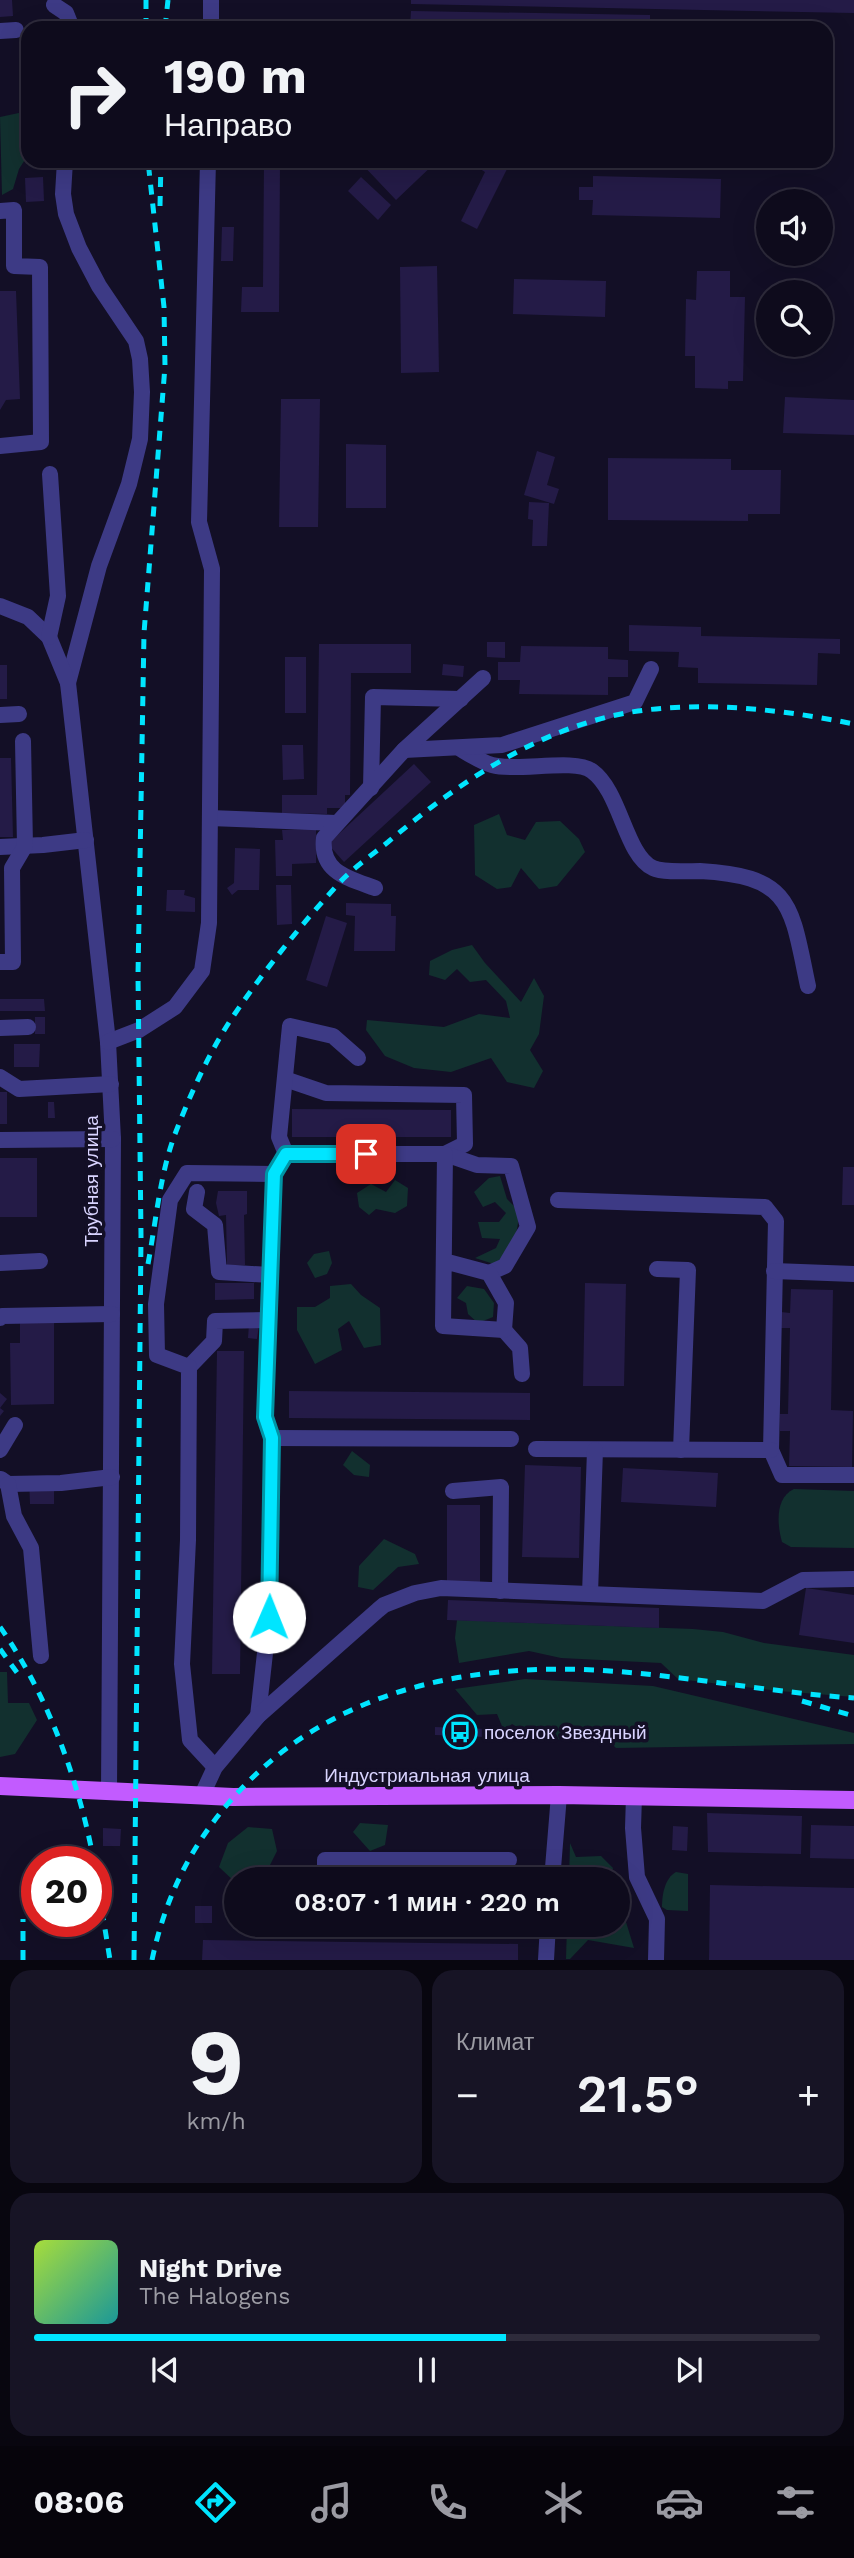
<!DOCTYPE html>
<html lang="ru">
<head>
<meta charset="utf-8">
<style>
	:root { --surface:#0e0b1c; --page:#171425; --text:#f1f3f6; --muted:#9b9ba3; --line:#2e2b3b; --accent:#00e5ff }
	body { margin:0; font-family:"Work Sans",sans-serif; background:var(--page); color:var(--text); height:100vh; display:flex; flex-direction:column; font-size:26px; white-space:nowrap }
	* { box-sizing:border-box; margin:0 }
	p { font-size:23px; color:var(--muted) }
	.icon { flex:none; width:38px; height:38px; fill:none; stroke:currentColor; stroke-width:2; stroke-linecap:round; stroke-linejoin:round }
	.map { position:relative; height:1960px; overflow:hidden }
	.details { display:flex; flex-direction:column; gap:10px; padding:10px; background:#08060f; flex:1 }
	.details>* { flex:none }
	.hud { position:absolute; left:21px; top:21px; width:812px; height:147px; border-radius:21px; box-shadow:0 7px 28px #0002,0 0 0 2px var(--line); background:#0e0b1c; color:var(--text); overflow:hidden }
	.fabs { position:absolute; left:756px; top:189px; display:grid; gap:14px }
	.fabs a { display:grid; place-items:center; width:77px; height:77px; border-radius:50%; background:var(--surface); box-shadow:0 7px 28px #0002,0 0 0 2px var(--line); font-size:35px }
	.speed { position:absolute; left:21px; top:1846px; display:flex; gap:14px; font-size:35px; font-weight:700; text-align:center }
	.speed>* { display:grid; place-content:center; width:91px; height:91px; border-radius:50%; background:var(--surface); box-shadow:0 7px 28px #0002,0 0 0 2px var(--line); line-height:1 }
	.speed .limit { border:10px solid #d22; background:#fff; color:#111 }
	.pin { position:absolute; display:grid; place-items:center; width:60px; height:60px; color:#fff; margin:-30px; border-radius:14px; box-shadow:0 4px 10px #0006 }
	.me { position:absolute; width:77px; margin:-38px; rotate:1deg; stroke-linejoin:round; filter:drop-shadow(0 0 5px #0008) }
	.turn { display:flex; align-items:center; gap:24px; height:147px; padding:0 28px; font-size:32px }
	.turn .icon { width:91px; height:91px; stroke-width:2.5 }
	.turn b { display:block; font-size:49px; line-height:60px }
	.big { font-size:52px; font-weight:600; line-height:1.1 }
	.details .widget { flex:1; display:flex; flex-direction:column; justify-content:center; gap:10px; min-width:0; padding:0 24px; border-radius:21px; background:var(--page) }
	.details .dial { align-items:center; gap:0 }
	.dial b { font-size:91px; line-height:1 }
	.song { display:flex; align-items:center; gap:21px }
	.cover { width:84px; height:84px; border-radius:10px; background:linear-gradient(135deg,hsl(80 70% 55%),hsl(180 70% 35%)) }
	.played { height:7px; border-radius:4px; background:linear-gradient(90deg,var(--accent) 60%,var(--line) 60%) }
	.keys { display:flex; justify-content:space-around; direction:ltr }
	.heat { display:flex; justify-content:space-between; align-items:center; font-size:38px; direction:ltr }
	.details .tiles { flex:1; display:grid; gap:10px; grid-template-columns:1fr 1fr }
	.widget:last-child { grid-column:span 2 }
	.trip { position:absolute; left:224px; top:1867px; width:406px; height:70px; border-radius:35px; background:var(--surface); box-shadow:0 7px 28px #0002,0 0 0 2px var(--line); font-weight:600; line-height:70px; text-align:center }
	.tab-bar { display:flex; height:112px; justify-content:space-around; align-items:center; background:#06040b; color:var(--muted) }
	.tab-bar .icon { width:49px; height:49px }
	.tab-bar .on { color:var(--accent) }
	.tab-bar b { font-size:32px; color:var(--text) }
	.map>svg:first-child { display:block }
	.green { fill:#12302f }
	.building { fill:#241b47 }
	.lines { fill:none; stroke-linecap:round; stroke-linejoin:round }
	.minor { stroke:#3d3a85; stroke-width:16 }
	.major { stroke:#c25bff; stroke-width:18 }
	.rail { stroke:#00e5ff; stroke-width:5; stroke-dasharray:10 9; stroke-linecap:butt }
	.route-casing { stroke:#0095a6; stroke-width:18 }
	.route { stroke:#00e5ff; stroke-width:12 }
	.labels { text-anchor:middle; stroke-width:7; stroke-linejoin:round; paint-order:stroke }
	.street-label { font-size:19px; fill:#d9d4ff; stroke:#130f26 }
	.poi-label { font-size:19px; fill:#d9d4ff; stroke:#130f26; text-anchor:start }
</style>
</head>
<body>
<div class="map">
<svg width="854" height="1960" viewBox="0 0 854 1960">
	<rect width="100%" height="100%" fill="#130f26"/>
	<!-- green -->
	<g class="green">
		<path d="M28,111v44l-9,14 -6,20 -11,6 -2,-78z"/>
		<path d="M499,814l8,21 18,5 11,-18 24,-1 19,18 6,13 -28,34 -18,3 -18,-21 -10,19 -14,2 -22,-14 -1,-50z"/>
		<path d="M472,945l13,18 36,39 13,-24 10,18 -5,38 -9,16 13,21 -9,17 -27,-6 -16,-24 -40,14 -37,-4 -29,-12 -19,-26 1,-10 77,7 35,-13 31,4 -4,-17 -20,-21 -16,2 -13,-13 -12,11 -16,-5 1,-14 22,-11z"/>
		<path d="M500,1176l7,23 12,12c-1,23 -6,40 -25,53l-19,-6 21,-10 4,-9 -18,-1 -4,-16h21l7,-9 -11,-11 -12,5 -9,-15 15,-14z"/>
		<path d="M395,1180l13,8 -1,18 -12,7 -19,-4 -7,6 -10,-8 -2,-14 14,-9 15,8z"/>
		<path d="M329,1251l3,12 -5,11 -12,4 -8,-15 7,-9z"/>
		<path d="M351,1284l10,11 19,13 1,37 -17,3 -15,-27 -11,8 4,21 -27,14 -18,-34v-23h18l15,-9v-12z"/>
		<path d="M467,1286l17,3 10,14 -1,14 -15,6 -10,-9 -2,-11 -9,-5z"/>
		<path d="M352,1451l18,14 -1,12 -15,-2 -11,-10z"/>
		<path d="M794,1489l60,2v57l-63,-1 -9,-5c-5,-18 -7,-44 12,-53z"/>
		<path d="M384,1539l31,15 4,10 -21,3 -25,23 -15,-3 1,-21z"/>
		<path d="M457,1620l236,9 30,3 41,11 90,12v42l-75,-6 -101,-12 -17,-16 -100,-5 -32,-7 -70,12 -4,-25z"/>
		<path d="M0,1672h7l1,31h21l8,17 -22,34 -15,3z"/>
		<path d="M525,1679l128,7 201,47v11l-238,4 -13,-13 -61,6 -30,-17 -8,7 -7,-17 -20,1 -22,-26z"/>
		<path d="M360,1823l28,2 -3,20 -15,6 -17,-19z"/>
		<path d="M248,1827l24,2 5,22 -14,28 -27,1v3l-17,-16 9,-24z"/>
		<path d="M570,1843l6,14 25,-1 12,12 -3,11h-41z"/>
		<path d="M676,1872l12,2v37l-21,-1 -5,-3c0,-13 3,-29 14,-35z"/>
		<path d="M618,1896l16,52 -46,-8 -18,19h-4l1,-34h51z"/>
	</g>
	<!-- building -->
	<g class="building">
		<path d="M0,0h12l1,16 -13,1z"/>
		<path d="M411,0h443v13l-443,-9z"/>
		<path d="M411,11l239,4v13h-240z"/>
		<path d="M826,37h6l-1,52h-5z"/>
		<path d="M264,161h16l-1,151h-38l1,-25h21z"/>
		<path d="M359,161h37l3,3 3,-3h35l-41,39z"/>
		<path d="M477,161h34l-34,68 -16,-8 24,-49 -11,-7z"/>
		<path d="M593,176l128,3 -1,39 -128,-3 1,-15h-14v-13h14z"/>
		<path d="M43,177l1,24 -18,1 -1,-24z"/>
		<path d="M361,177l30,28 -13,15 -30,-29z"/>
		<path d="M222,227h12l-1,34h-12z"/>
		<path d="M437,266l2,106 -38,1 -1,-106z"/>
		<path d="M697,271h33v26h15l-2,84h-15v8l-33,-1v-32h-10l1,-57 10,1z"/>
		<path d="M514,279l92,2 -1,36 -92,-3z"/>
		<path d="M0,291h16l4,108 -14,1 -6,10z"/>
		<path d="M785,397l69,3v35l-71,-2z"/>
		<path d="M281,399h39l-2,128h-39z"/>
		<path d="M346,444l40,1v63h-40z"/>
		<path d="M537,451l18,6 -8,28 12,4 -5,15 -30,-9z"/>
		<path d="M608,458l123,1v11h50l-1,44h-32v7l-140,-1z"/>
		<path d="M529,502l20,1 -2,43h-15l1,-26 -5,-1z"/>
		<path d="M629,625l72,2v9l139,3v15l-22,-1 -1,32 -119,-2v-15l-20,-1 1,-15 -50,-1z"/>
		<path d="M487,642h18v16l-18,-1z"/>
		<path d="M319,644h92v29h-60l-1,122h-5v13h-18v6l-45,-1v-18h35z"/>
		<path d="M521,646l87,1v12l20,1v17h-20v18l-89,-1 1,-14h-22v-18h22z"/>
		<rect x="285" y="657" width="21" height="56"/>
		<path d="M443,664l21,2 -1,11 -21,-2z"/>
		<rect x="0" y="665" width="7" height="34"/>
		<path d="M282,745h21l1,34 -21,1z"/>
		<path d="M0,758h11l2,79h-13z"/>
		<path d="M414,764l17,18 -87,80 -16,-18z"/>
		<path d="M316,829v34l-24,1v12h-16l-1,-36h8l-1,-10z"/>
		<path d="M235,848l25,1 -1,41h-21l-6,5 -5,-7 7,-5z"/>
		<path d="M276,885h15l1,39 -15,1z"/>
		<path d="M167,890h18l-1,5 11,3v14l-29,-1z"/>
		<path d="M346,903l45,1v12h5l-1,35h-41l1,-35 -9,-1z"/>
		<path d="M326,916l21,7 -20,64 -21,-7z"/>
		<path d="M0,999h44l1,12h-45z"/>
		<rect x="35" y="1017" width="10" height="17"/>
		<path d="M14,1044h26l-1,23h-25z"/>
		<rect x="0" y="1092" width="7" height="32"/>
		<path d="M48,1102h6l1,16h-7z"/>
		<path d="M292,1109l159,1v27h-159z"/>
		<rect x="0" y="1158" width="37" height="59"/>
		<path d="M843,1167h11v38h-12z"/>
		<path d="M218,1191h29v23l-3,1 1,50h-18l-1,-50 -7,1 -3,-13z"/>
		<path d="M215,1283h39v16l-39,1z"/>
		<path d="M585,1283l41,1 -2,102h-41z"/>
		<path d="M791,1289l42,1 -2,120 22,1 -1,56 -63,-1 1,-35h-10v-17h8l2,-86h-9v-16l9,1z"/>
		<path d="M20,1321h34v83l-43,1 -1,-62h10z"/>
		<path d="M249,1324l10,1 -2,14 -9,-1z"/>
		<path d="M217,1351h27l-4,323h-28z"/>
		<path d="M289,1391l241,2v27l-241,-2z"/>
		<path d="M0,1393l7,6 -7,9 4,3 -4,5z"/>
		<path d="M525,1465l56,2 -2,91 -57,-1z"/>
		<path d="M623,1468l95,5 -2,34 -95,-5z"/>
		<path d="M54,1476v28h-24l-1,-27z"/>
		<rect x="447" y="1505" width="33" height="78"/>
		<path d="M806,1588l48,7v48l-55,-8z"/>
		<path d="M448,1600l211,8v20l-212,-8z"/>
		<path d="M435,1727l51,2v8l-51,-2z"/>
		<path d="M707,1813l95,3 -1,38 -93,-2z"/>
		<path d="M811,1825l43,1v33l-44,-1z"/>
		<path d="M673,1826l15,1 -1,24 -15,-1z"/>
		<path d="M103,1828l18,1 -1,17h-17z"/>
		<path d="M710,1885l144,3v72h-145z"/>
		<rect x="195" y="1906" width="17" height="17"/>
		<path d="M203,1940l315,4v16h-316z"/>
	</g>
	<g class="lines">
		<!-- minor -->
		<g class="minor">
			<path d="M211,0v28"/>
			<path d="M54,5l12,8 6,15"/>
			<path d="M0,31l16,-1"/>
			<path d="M65,161l-2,33 3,20 13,34 20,38 37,55 4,18 2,33 -2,47 -11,45 -30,82 -31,117"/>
			<path d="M0,211l14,-1v56l26,1 1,175 -41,4"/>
			<path d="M0,606l28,11 21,20 19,46 40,359 5,97 -4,652"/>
			<path d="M49,637l9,-41 -8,-122"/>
			<path d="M0,715l19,-1"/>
			<path d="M459,748c10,6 22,14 33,17 26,7 82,-7 100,6 29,21 33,84 61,97 10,5 36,3 47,3 93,5 91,35 108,115"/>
			<path d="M404,750l98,-5 133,-43 16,-33"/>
			<path d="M371,788l2,-91 88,2"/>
			<path d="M210,818l126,5"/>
			<path d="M0,847l43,-2 43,-5"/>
			<path d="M375,888c-27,-10 -55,-16 -51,-50l80,-88 79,-72"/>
			<path d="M0,962h13l-1,-94 13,-22 -2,-105"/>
			<path d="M0,1028l28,-1"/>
			<path d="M108,1042l31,-12 36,-23 27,-36 7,-48 3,-354 -13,-47 9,-361"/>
			<path d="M0,1077l19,12 92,-5"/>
			<path d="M285,1079l41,14 138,2 1,49 -20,10"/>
			<path d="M0,1140l113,-1"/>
			<path d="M286,1154l-7,-17 11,-111 43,10 25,22"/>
			<path d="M445,1154l32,11 34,1 17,61 -23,39 -16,7"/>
			<path d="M197,1192l-3,17 21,16 4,47 51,3"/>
			<path d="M558,1200l207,7 11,14 -5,229 11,25h72"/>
			<path d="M0,1263l40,-2"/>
			<path d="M657,1269l31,1 -7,180"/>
			<path d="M774,1271l80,3"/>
			<path d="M0,1318l2,-2 110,-2"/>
			<path d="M504,1330l16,18 2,26"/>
			<path d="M189,1367l25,-26 1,-20 53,-1"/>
			<path d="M272,1438l239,1"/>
			<path d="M536,1449l235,1"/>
			<path d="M0,1450l15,-25"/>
			<path d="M1,1479l7,5 53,-1 51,-6"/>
			<path d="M8,1484l6,32 17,32 10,108"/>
			<path d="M453,1491l48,-4 -1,104"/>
			<path d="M590,1594l5,-144"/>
			<path d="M258,1716l11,-99 3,-179 -7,-21 9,-243 12,-20h159l-2,172 61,4 2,-27 -17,-30 -45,-12"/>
			<path d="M215,1767l-25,-27 -8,-76 6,-124 1,-173 -32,-12 -1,-51 14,-104 17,-27 87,1"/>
			<path d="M202,1795l13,-28 43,-51 120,-106 6,-5 31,-12 26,-5 322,13 40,-21 51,-1"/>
			<path d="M634,1796l-1,32 4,49 20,42 -1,41"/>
			<path d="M325,1880v-20h184"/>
			<path d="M552,1880l7,-85"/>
			<path d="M388,1925l139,5 21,-1"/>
			<path d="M546,1960l2,-35"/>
		</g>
		<!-- major -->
		<path class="major" d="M0,1786l233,11 326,-2 295,5"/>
		<!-- rail -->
		<g class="rail">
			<path d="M146,28v-28"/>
			<path d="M165,28l3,-28"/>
			<path d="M160,206l1,-45"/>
			<path d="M148,1264c8,-43 12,-90 27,-130 15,-39 35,-84 59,-119 32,-47 70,-94 109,-136 13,-13 30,-25 45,-37 72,-61 155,-117 250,-131 71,-10 147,-1 216,13"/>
			<path d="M0,1627c48,68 79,154 94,235"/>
			<path d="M0,1649l18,25"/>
			<path d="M802,1701l52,15"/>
			<path d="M96,1873l14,87"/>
			<path d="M23,1960v-41"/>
			<path d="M134,1960l7,-724 -3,-261 6,-342 21,-267 -1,-59 -16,-146"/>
			<path d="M152,1960c15,-71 46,-128 97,-179 92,-92 220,-117 347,-111 86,5 172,22 258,28"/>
		</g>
	</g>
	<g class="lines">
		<defs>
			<path id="route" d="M269,1617l3,-179 -7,-21 9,-243 12,-20h80"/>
		</defs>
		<!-- route casing -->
		<use href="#route" class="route-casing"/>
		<!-- route -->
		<use href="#route" class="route"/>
	</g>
	<!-- icons -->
	<defs>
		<symbol id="bus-ring" viewBox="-11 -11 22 22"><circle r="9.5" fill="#130f26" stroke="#00e5ff" stroke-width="1.5"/><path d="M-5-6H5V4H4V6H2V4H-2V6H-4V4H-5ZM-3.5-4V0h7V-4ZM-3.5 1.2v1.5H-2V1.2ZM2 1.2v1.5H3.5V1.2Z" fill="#00e5ff"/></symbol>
	</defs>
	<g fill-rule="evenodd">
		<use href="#bus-ring" x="441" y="1713" width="38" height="38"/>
	</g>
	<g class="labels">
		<!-- street labels -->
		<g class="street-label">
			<text transform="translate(91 1181) rotate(-90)" y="7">Трубная улица</text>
			<text x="427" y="1782">Индустриальная улица</text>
		</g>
		<!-- poi labels -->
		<g class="poi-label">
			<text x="484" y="1739">поселок Звездный</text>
		</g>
	</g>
</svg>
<div class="fabs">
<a><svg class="icon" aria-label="sound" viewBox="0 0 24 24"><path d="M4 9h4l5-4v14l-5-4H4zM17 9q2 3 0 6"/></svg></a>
<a><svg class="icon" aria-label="search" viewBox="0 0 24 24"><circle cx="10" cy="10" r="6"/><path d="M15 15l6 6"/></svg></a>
</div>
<div class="speed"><div class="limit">20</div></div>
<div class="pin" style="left:366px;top:1154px;background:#d93025"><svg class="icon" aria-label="arrive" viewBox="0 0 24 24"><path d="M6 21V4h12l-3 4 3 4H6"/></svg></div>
<svg class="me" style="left:269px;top:1617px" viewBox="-20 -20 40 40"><circle r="19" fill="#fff"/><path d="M0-13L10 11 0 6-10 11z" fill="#00e5ff"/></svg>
<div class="trip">08:07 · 1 мин · 220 m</div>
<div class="hud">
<div class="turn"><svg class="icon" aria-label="right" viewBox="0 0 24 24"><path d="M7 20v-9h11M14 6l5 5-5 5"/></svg><div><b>190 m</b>Направо</div></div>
</div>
</div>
<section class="details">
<div class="tiles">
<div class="widget dial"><b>9</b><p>km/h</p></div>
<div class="widget"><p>Климат</p>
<div class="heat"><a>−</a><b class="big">21.5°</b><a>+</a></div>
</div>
<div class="widget">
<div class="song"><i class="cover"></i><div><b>Night Drive</b><p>The Halogens</p></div></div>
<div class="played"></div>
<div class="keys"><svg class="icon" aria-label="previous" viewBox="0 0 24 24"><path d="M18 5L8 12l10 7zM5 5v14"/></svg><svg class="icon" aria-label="pause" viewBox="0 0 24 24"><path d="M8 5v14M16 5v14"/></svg><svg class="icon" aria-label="next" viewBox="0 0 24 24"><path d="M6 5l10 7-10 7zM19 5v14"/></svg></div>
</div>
</div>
</section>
<nav class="tab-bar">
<b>08:06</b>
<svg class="icon on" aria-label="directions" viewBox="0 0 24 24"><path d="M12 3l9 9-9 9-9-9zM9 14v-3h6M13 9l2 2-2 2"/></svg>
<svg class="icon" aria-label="music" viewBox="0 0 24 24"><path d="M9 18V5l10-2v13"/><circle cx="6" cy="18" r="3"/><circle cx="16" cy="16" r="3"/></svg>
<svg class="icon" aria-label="phone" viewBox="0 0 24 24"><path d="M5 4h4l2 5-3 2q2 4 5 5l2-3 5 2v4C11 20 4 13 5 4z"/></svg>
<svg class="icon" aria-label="climate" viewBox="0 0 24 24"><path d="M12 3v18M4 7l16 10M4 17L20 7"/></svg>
<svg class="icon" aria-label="car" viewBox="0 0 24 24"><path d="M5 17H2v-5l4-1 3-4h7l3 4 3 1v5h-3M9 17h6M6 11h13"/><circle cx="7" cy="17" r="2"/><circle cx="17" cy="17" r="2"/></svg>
<svg class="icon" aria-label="filters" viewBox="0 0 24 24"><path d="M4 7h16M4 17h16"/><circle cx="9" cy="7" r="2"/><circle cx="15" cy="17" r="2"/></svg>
</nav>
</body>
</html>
